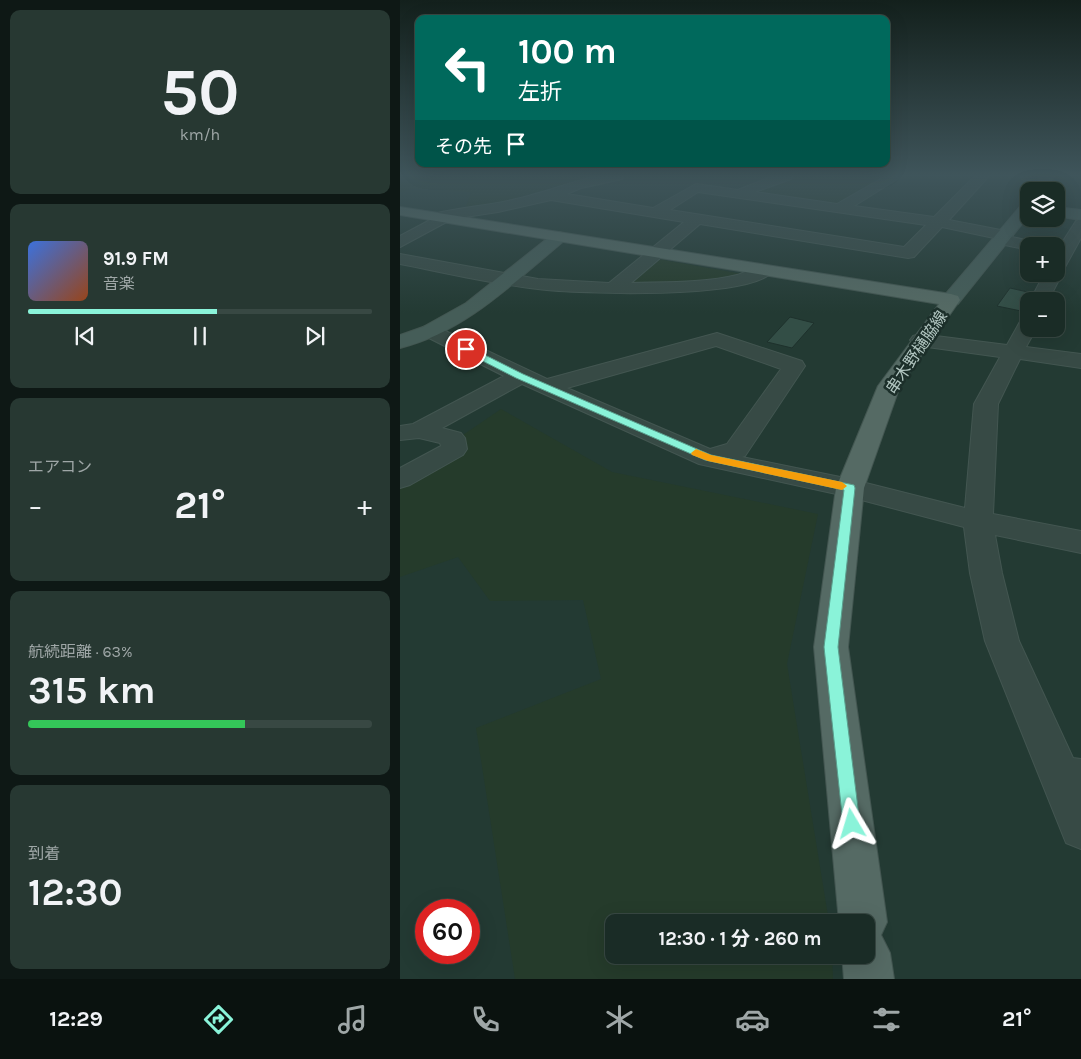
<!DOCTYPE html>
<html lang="ja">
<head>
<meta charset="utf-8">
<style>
	:root { --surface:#1a2c26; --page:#273832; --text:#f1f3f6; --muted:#9fa7a7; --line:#384843; --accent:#8af3d9 }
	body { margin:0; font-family:Karla,"Noto Sans JP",sans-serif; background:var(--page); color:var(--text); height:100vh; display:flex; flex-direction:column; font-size:19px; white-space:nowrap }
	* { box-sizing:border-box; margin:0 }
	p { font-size:16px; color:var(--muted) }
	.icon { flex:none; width:28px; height:28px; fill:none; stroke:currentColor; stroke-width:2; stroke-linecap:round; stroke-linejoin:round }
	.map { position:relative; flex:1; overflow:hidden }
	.panel { display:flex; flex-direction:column; gap:10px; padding:10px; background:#0e1815; width:400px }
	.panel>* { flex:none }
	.banner { position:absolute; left:15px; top:15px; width:475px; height:152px; border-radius:10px; box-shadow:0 5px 20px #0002,0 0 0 1px var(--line); background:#00695c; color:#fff; overflow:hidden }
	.buttons { position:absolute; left:620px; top:182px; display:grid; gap:10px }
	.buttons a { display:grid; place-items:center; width:45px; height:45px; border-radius:10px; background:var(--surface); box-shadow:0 5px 20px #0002,0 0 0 1px var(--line); font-size:25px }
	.speed { position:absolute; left:15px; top:899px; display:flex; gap:10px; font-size:25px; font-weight:700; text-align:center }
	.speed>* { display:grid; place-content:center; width:65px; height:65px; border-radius:50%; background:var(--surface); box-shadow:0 5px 20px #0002,0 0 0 1px var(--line); line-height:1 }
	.speed .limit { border:8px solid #d22; background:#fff; color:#111 }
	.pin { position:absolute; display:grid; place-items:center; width:42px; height:42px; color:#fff; margin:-21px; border:2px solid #fff; border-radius:50%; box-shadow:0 1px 5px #0007 }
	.me { position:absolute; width:55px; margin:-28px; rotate:353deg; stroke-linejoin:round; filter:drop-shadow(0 0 4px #0008) }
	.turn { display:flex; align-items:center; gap:18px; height:105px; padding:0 20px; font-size:22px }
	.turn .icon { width:65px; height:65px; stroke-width:2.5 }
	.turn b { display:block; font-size:35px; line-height:42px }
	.then { display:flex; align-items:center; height:48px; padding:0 20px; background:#0003; gap:10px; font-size:19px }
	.big { font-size:38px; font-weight:700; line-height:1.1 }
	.panel .card { flex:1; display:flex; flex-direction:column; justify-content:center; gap:8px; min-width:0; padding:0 18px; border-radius:10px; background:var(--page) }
	.panel .dial { align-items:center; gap:0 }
	.dial b { font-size:65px; line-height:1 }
	.song { display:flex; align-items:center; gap:15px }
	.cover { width:60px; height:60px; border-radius:8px; background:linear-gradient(135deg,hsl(220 70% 55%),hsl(20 70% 35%)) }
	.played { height:5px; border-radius:2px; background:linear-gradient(90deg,var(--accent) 55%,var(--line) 55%) }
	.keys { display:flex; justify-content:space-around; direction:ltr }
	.heat { display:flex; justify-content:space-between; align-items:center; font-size:28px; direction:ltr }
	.charge { height:8px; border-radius:4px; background:linear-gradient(90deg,#34c759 63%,var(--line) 0) }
	.trip { position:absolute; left:205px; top:914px; width:270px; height:50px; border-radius:10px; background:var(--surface); box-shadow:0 5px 20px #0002,0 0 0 1px var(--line); font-weight:700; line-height:50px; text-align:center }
	.dock { display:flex; height:80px; justify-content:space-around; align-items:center; background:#0a120f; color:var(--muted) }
	.dock .icon { width:35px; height:35px }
	.dock .on { color:var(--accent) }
	.dock b { font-size:22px; color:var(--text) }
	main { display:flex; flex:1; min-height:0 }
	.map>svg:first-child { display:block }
	.green { fill:#253b2b }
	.building { fill:#334e46; stroke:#1e312c }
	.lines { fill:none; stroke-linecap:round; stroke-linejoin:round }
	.street-casing { stroke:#435651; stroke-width:2 }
	.secondary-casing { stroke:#435651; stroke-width:2 }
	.primary-casing { stroke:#435651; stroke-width:2 }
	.street { fill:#374a45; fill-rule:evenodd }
	.secondary { fill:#455d58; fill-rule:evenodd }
	.primary { fill:#556a64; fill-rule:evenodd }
	.route { fill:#8af3d9; stroke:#5a9e8d }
	.slow { fill:#f59e0b }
	.labels { text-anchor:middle; stroke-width:5; stroke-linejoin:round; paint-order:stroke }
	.street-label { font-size:16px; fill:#b2c6c1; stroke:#1c2f2a }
</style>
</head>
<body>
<main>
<section class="panel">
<div class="card dial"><b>50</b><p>km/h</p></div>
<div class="card">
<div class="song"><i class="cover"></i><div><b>91.9 FM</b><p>音楽</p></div></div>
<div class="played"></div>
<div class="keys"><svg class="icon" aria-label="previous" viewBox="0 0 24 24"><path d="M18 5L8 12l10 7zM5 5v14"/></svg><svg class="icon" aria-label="pause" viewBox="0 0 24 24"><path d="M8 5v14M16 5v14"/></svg><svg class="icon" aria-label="next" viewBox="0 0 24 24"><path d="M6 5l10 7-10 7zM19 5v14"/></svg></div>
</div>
<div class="card"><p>エアコン</p>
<div class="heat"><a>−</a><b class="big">21°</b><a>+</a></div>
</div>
<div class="card"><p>航続距離 · 63%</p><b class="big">315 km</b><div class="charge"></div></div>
<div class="card"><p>到着</p><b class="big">12:30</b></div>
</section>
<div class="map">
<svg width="681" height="979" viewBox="0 0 681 979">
	<rect width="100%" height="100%" fill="#233a33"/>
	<!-- green -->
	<g class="green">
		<path d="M11,176h182l-94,27 -34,6 6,-17 -57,-4 -14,4v-11z"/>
		<path d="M396,176h57l24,6 -37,22 -5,1 -80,-13z"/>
		<path d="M258,259l79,14 7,1 -32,6 -85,4z"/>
		<path d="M101,409l111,63 206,42 -31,150 42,258h-215v33h218l1,24h-318l-39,-251 125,-49 -18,-79 -93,1 -32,-44 -58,20v-99z"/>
	</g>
	<!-- building -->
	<g class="building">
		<path d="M610,288l22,5 -11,18 -24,-5z"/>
		<path d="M390,317l24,6 -22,25 -25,-6z"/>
	</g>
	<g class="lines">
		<defs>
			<g id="street">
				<path d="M198,176h25l-1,3 -41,9 -14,6 86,14 43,-24 42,6 35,-14h19l-1,3 -36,13 82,12 49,-28h16l-48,30 80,11 41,-41h14l-40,44 62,12 2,3 -1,2 27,6 2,3h-12v4l-34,-7 -2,-3 1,-2 -52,-11 -28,30 -6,1 -208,-34 -69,59c33,-1 74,0 106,-8 11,-3 21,-11 33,-8l3,4c-21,29 -198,23 -235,18 -46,-5 -92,-16 -138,-25v-10l138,25 71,4 75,-61 -133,-22 -53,12 -46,7 -52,28v-11l32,-17 -2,-2 3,-3c27,-7 56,-8 83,-15 28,-6 54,-17 82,-23zM298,192l228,33 -22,22 -234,-37z"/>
				<path d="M621,176h30l2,3 -7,4 -24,-4z"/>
				<path d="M681,219v19l-16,29 -5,4 2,3 -14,27h-18l14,-27h12v-22l20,-31z"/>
				<path d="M629,316v13h7l-10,18 55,7v14l-61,-9 -22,45 -5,110 88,17v22l-86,-18 7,38 17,68 54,117 8,1v90l-15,-6 -81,-202 -15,-68 -6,-46 -114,-30 -151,-33 -177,-80 -80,44 19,5 4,5 2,11 -4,6 -53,30 -10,3v-20l41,-22 -1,-3 -21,-5 -19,2v-14l13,-2 91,-48 -81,-41 -3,-4 3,-4 7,-2 7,2 110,52 170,-46 85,28 3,5 -60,90 -3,1 108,22 115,29 9,-104 26,-47 -80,-11 -7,-2 -3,-4 3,-4 7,-2 87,11 15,-27zM316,346l65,23 -54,75 -17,5 -143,-61z"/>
			</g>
			<g id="secondary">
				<path d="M640,176h14l-9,15h-14z"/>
				<path d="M629,201v14l-71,89 -7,2 -7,-2 -2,-4 2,-4 80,-94z"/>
				<path d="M656,207l25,3v10l-25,-4z"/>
				<path d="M159,232l6,2 2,3 -2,3c-51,42 -100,92 -165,108v-13l23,-8 43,-24 87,-69z"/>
			</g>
			<path id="primary" d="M0,207l551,87 7,2 2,4 -60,86 -36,102 -16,159 39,275 -6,13 9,18 4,26h-50l-2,-24h24v-33h-27l-25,-275 22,-159 42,-102 61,-82 -539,-89z"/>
		</defs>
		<!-- street casing -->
		<use href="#street" class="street-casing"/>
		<!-- secondary casing -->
		<use href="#secondary" class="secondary-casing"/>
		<!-- primary casing -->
		<use href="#primary" class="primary-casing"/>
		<!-- street -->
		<use href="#street" class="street"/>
		<!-- secondary -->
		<use href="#secondary" class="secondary"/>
		<!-- primary -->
		<use href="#primary" class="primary"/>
	</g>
	<!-- sky -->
	<linearGradient id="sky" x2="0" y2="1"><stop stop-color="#13201c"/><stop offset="0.56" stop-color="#3f555b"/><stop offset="1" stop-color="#3f555b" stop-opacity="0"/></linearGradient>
	<rect width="681" height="313" fill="url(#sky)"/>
	<!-- route -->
	<path class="route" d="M63,347h6l54,27 188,81 143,30 1,3 -17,159 22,177 -2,6 -6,3 -7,-3 -2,-6 -19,-177 20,-157 -139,-30 -189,-82 -53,-27z"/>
	<!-- slow -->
	<path class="slow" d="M296,449l15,6 131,27 5,4 -5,4 -134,-29 -16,-6 -1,-2z"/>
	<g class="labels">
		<!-- street labels -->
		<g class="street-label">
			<text transform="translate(516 352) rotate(-56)" y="6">串木野樋脇線</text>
		</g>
	</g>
</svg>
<div class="buttons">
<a><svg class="icon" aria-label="layers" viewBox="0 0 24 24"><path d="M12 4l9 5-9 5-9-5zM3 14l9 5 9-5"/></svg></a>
<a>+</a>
<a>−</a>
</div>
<div class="speed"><div class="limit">60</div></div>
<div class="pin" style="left:66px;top:349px;background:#d93025"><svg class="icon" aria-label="arrive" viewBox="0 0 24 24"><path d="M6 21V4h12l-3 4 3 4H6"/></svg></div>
<svg class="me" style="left:452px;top:824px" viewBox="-20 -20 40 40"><path d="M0-17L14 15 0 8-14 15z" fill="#8af3d9" stroke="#fff" stroke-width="4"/></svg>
<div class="trip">12:30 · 1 分 · 260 m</div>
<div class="banner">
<div class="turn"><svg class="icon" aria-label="left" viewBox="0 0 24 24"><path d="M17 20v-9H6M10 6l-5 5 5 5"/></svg><div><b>100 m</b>左折</div></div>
<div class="then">その先<svg class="icon" aria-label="arrive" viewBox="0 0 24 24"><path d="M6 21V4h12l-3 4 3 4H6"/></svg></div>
</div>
</div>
</main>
<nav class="dock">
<b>12:29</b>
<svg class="icon on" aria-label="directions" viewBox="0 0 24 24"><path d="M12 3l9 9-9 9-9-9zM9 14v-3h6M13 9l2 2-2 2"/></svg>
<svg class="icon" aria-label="music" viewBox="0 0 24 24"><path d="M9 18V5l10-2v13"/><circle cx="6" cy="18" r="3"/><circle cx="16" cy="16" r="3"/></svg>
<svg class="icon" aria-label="phone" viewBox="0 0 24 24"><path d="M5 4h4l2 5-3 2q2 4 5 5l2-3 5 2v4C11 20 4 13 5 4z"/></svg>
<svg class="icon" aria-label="climate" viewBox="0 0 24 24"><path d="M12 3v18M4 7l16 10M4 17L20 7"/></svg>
<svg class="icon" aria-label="car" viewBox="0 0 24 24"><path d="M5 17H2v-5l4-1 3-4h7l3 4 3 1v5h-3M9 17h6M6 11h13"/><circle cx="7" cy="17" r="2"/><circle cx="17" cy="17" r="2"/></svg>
<svg class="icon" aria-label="filters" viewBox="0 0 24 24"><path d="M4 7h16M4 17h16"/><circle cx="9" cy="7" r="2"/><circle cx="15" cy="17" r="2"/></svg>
<b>21°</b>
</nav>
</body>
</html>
